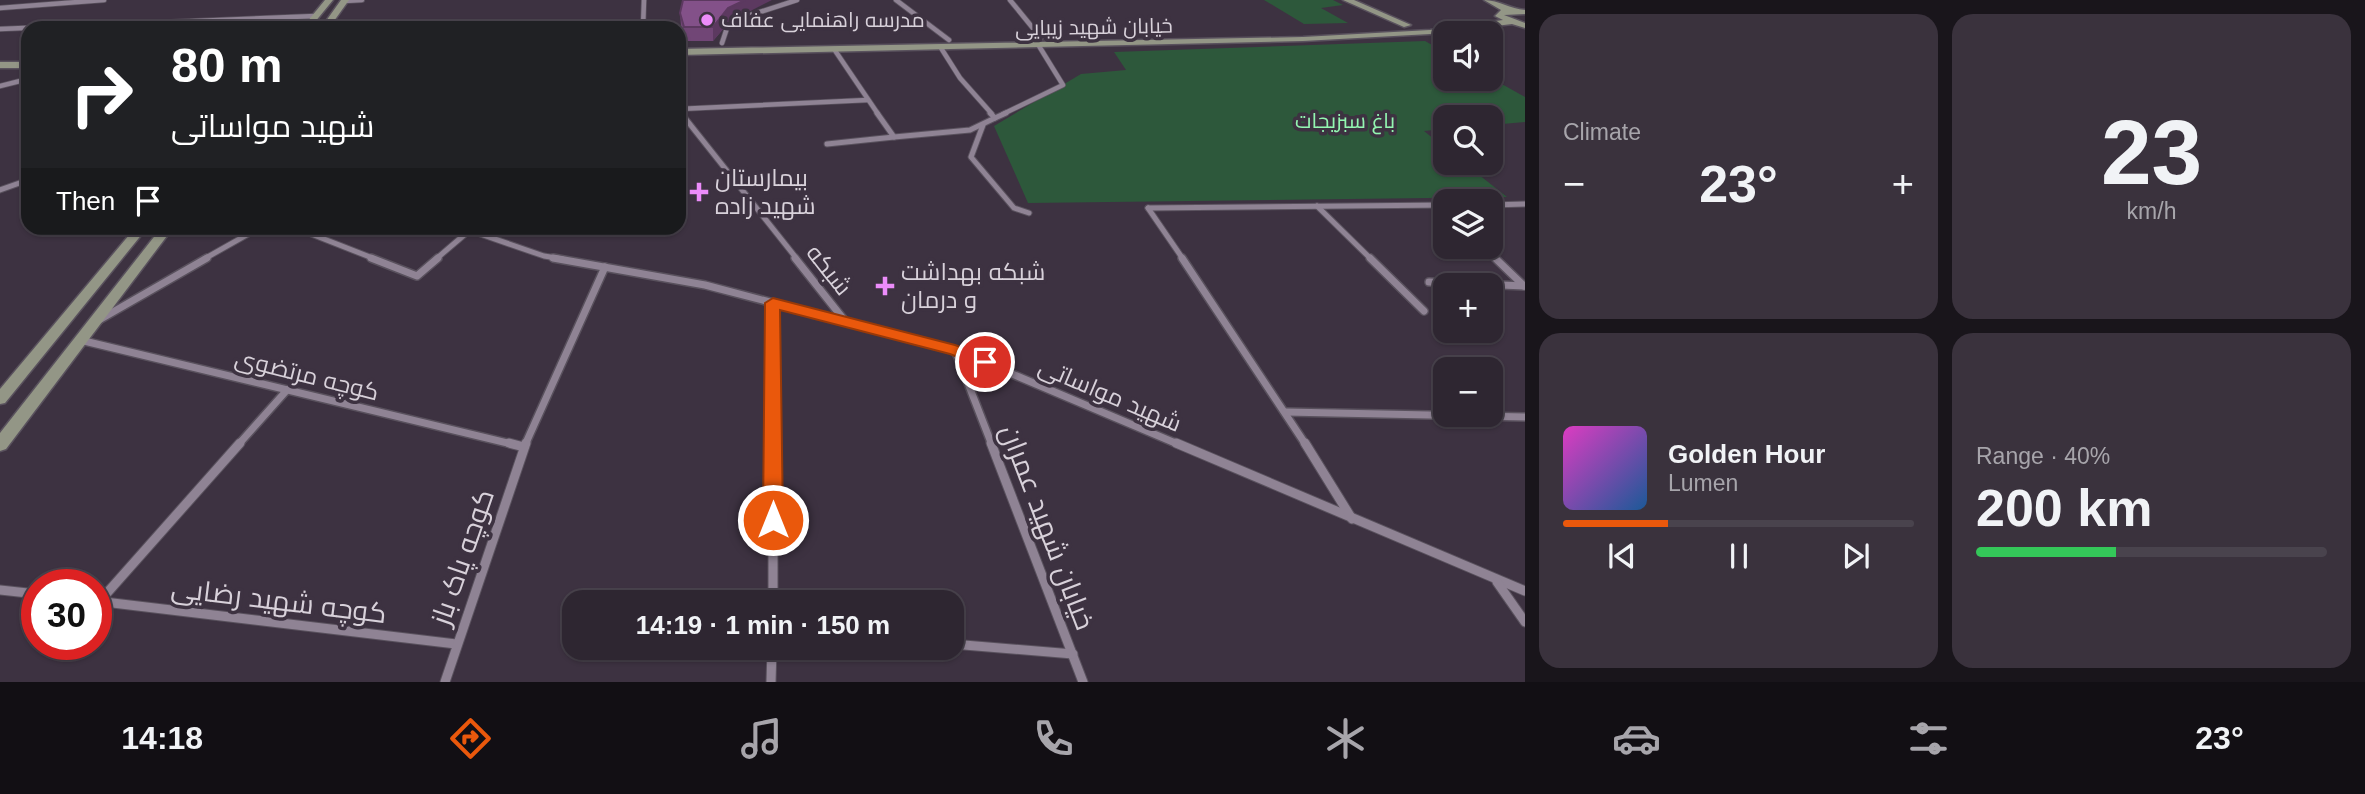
<!DOCTYPE html>
<html lang="en">
<head>
<meta charset="utf-8">
<style>
	:root { --surface:#2e2631; --page:#3a323d; --text:#f1f3f6; --muted:#a7a5ab; --line:#49434d; --accent:#ea580c }
	body { margin:0; font-family:Helvetica,Cairo,sans-serif; background:var(--page); color:var(--text); height:100vh; display:flex; flex-direction:column; font-size:26px; white-space:nowrap }
	* { box-sizing:border-box; margin:0 }
	p { font-size:23px; color:var(--muted) }
	.icon { flex:none; width:38px; height:38px; fill:none; stroke:currentColor; stroke-width:2; stroke-linecap:round; stroke-linejoin:round }
	.map { position:relative; flex:1; overflow:hidden }
	.details { display:flex; flex-direction:column; gap:14px; padding:14px; background:#19151b; width:840px }
	.details>* { flex:none }
	.hud { position:absolute; left:21px; top:21px; width:665px; height:214px; border-radius:21px; box-shadow:0 2px 5px #0004,0 0 0 2px var(--line); background:#202124; color:#fff; overflow:hidden }
	.controls { position:absolute; left:1433px; top:21px; display:grid; gap:14px }
	.controls a { display:grid; place-items:center; width:70px; height:70px; border-radius:14px; background:var(--surface); box-shadow:0 2px 5px #0004,0 0 0 2px var(--line); font-size:35px }
	.speed { position:absolute; left:21px; top:569px; display:flex; gap:14px; font-size:35px; font-weight:700; text-align:center }
	.speed>* { display:grid; place-content:center; width:91px; height:91px; border-radius:50%; background:var(--surface); box-shadow:0 2px 5px #0004,0 0 0 2px var(--line); line-height:1 }
	.speed .limit { border:10px solid #d22; background:#fff; color:#111 }
	.pin { position:absolute; display:grid; place-items:center; width:60px; height:60px; color:#fff; margin:-30px; border:4px solid #fff; border-radius:50%; box-shadow:0 2px 7px #0007 }
	.me { position:absolute; width:77px; margin:-38px; rotate:0deg; stroke-linejoin:round; filter:drop-shadow(0 0 5px #0008) }
	.turn { display:flex; align-items:center; gap:24px; height:147px; padding:0 35px; font-size:32px }
	.turn .icon { width:91px; height:91px; stroke-width:2.5 }
	.turn b { display:block; font-size:49px; line-height:60px }
	.then { display:flex; align-items:center; height:66px; padding:0 35px; background:#0003; gap:14px; font-size:26px }
	.big { font-size:52px; font-weight:700; line-height:1.1 }
	.details .card { flex:1; display:flex; flex-direction:column; justify-content:center; gap:10px; min-width:0; padding:0 24px; border-radius:21px; background:var(--page) }
	.details .dial { align-items:center; gap:0 }
	.dial b { font-size:91px; line-height:1 }
	.song { display:flex; align-items:center; gap:21px }
	.cover { width:84px; height:84px; border-radius:10px; background:linear-gradient(135deg,hsl(310 70% 55%),hsl(210 70% 35%)) }
	.played { height:7px; border-radius:4px; background:linear-gradient(90deg,var(--accent) 30%,var(--line) 30%) }
	.keys { display:flex; justify-content:space-around; direction:ltr }
	.heat { display:flex; justify-content:space-between; align-items:center; font-size:38px; direction:ltr }
	.charge { height:10px; border-radius:5px; background:linear-gradient(90deg,#34c759 40%,var(--line) 0) }
	.details .tiles { flex:1; display:grid; gap:14px; grid-template-columns:repeat(2,1fr) }
	.trip { position:absolute; left:562px; top:590px; width:402px; height:70px; border-radius:21px; background:var(--surface); box-shadow:0 2px 5px #0004,0 0 0 2px var(--line); font-weight:700; line-height:70px; text-align:center }
	.menu { display:flex; height:112px; justify-content:space-around; align-items:center; background:#120f14; color:var(--muted) }
	.menu .icon { width:49px; height:49px }
	.menu .selected { color:var(--accent) }
	.menu b { font-size:32px; color:var(--text) }
	main { display:flex; flex:1; min-height:0 }
	.map>svg:first-child { display:block }
	.green { fill:#2d583b }
	.lines { fill:none; stroke-linecap:round; stroke-linejoin:round }
	.street-far3-casing { stroke:#59515d; stroke-width:6 }
	.street-far2-casing { stroke:#59515d; stroke-width:7 }
	.street-far1-casing { stroke:#59515d; stroke-width:10 }
	.street-casing { stroke:#59515d; stroke-width:11 }
	.secondary-casing { stroke:#59515d; stroke-width:3 }
	.street-far3 { stroke:#8f8394; stroke-width:4.5 }
	.street-far2 { stroke:#8f8394; stroke-width:5 }
	.street-far1 { stroke:#8f8394; stroke-width:7 }
	.street { stroke:#8f8394; stroke-width:9 }
	.secondary { fill:#939686; fill-rule:evenodd }
	.wall { fill:#714676 }
	.shaded-wall { fill:#5c3960 }
	.building { fill:#835189; stroke:#5c3960; stroke-width:2 }
	.route { fill:#ea580c; stroke:#983908; stroke-width:2 }
	.poi-dot { fill:#ec8cfa; stroke:#3d3241; stroke-width:2.5 }
	.labels { text-anchor:middle; stroke-width:7; stroke-linejoin:round; paint-order:stroke }
	.far-poi-label { font-size:21px; fill:#d8d1da; stroke:#3d3241; text-anchor:start }
	.far-street-label { font-size:21px; fill:#d8d1da; stroke:#3d3241 }
	.far-park-label { font-size:21px; fill:#93f6b1; stroke:#3d3241 }
	.poi-label { font-size:24px; fill:#d8d1da; stroke:#3d3241; text-anchor:start }
	.street-label { font-size:24px; fill:#d8d1da; stroke:#3d3241 }
	.near-street-label { font-size:28px; fill:#d8d1da; stroke:#3d3241 }
</style>
</head>
<body>
<main>
<div class="map">
<svg width="1525" height="682" viewBox="0 0 1525 682">
	<rect width="100%" height="100%" fill="#3d3241"/>
	<!-- green -->
	<g class="green">
		<path d="M1264,0h69l10,5 -22,3 27,15 -44,1z"/>
		<path d="M1425,41l20,11 1,27 45,-1 34,19v25l-34,3v-8h-45l-1,12 -21,2 21,17 1,15h18l43,34 -479,6 -34,-77 87,-52 45,-4 -12,-18z"/>
	</g>
	<g class="lines">
		<defs>
			<g id="street-far3">
				<path d="M896,0l53,40"/>
				<path d="M1010,0l31,38"/>
				<path d="M344,1l18,-1"/>
				<path d="M0,8l104,-8"/>
				<path d="M643,28l1,-28"/>
				<path d="M0,29l316,-13"/>
				<path d="M722,43l7,-21 68,-22"/>
				<path d="M941,48l19,30 32,36"/>
				<path d="M834,49l44,65"/>
				<path d="M0,86l28,-7"/>
				<path d="M679,109l189,-9"/>
				<path d="M679,110l3,4"/>
				<path d="M1003,114l60,-29 -24,-39"/>
			</g>
			<g id="street-far2">
				<path d="M681,113l116,146"/>
				<path d="M877,113l17,24 76,-7 25,-12 -5,-5"/>
				<path d="M995,118l11,-5"/>
				<path d="M983,125l-12,32 43,51 15,5"/>
				<path d="M827,144l67,-7"/>
				<path d="M0,190l28,-10"/>
				<path d="M1491,205l34,-1"/>
				<path d="M1317,206l54,53"/>
				<path d="M1148,208l35,51"/>
				<path d="M1148,208l298,-3"/>
				<path d="M296,228l79,31"/>
				<path d="M463,228l81,28 19,3"/>
				<path d="M1484,247l13,12"/>
				<path d="M204,259l55,-31"/>
				<path d="M436,259l34,-29"/>
			</g>
			<g id="street-far1">
				<path d="M371,258l46,18 21,-18"/>
				<path d="M553,258l152,27 255,67 220,93"/>
				<path d="M795,258l50,63"/>
				<path d="M1182,258l124,187"/>
				<path d="M1370,258l54,53"/>
				<path d="M1495,258l29,28"/>
				<path d="M1429,282l96,4"/>
				<path d="M773,303v142"/>
				<path d="M99,320l108,-62"/>
				<path d="M80,340l436,105"/>
				<path d="M955,350l37,95"/>
				<path d="M1286,412l239,5"/>
				<path d="M238,445l49,-55"/>
				<path d="M525,445l80,-178"/>
			</g>
			<g id="street">
				<path d="M509,443l15,4"/>
				<path d="M773,443v159"/>
				<path d="M991,443l92,239"/>
				<path d="M1176,443l349,148"/>
				<path d="M1305,443l47,76"/>
				<path d="M1497,582l28,40"/>
				<path d="M0,590l37,4"/>
				<path d="M96,601l360,43"/>
				<path d="M99,602l141,-159"/>
				<path d="M952,644l121,10"/>
				<path d="M445,682l81,-239"/>
				<path d="M771,682l1,-34"/>
			</g>
			<g id="secondary">
				<path d="M325,0h8l-23,28h-8z"/>
				<path d="M341,0h8l-20,28h-8z"/>
				<path d="M1343,0h11l57,25 -7,2z"/>
				<path d="M1484,0c15,0 26,9 41,10v4l-21,1 21,8v5l-13,-4 -82,10 -127,7 -624,14v-6l624,-12 127,-7 73,-10 -8,-4 6,-6z"/>
				<rect x="0" y="62" width="28" height="6"/>
				<path d="M135,228h12l-142,175 -5,1v-15z"/>
				<path d="M161,228h12l-167,221 -6,2v-18z"/>
			</g>
		</defs>
		<!-- street-far3 casing -->
		<use href="#street-far3" class="street-far3-casing"/>
		<!-- street-far2 casing -->
		<use href="#street-far2" class="street-far2-casing"/>
		<!-- street-far1 casing -->
		<use href="#street-far1" class="street-far1-casing"/>
		<!-- street casing -->
		<use href="#street" class="street-casing"/>
		<!-- secondary casing -->
		<use href="#secondary" class="secondary-casing"/>
		<!-- street-far3 -->
		<use href="#street-far3" class="street-far3"/>
		<!-- street-far2 -->
		<use href="#street-far2" class="street-far2"/>
		<!-- street-far1 -->
		<use href="#street-far1" class="street-far1"/>
		<!-- street -->
		<use href="#street" class="street"/>
		<!-- secondary -->
		<use href="#secondary" class="secondary"/>
	</g>
	<!-- wall -->
	<path class="wall" d="M680,13l49,9 -16,19h-28l-4,-15z"/>
	<!-- shaded-wall -->
	<path class="shaded-wall" d="M745,0h27l-43,22 -16,19v-14l15,-19z"/>
	<!-- building -->
	<path class="building" d="M683,0h62l-17,8 -15,19h-29l-4,-14z"/>
	<!-- route -->
	<path class="route" d="M773,298l182,47 36,13 2,4 -8,6 -35,-14 -170,-44 3,210 -3,6 -7,3 -7,-3 -3,-6 2,-217z"/>
	<!-- markers -->
	<g class="poi-dot">
		<circle cx="707" cy="20" r="7"/>
		<path d="M695.5 181.5h7v7h7v7h-7v7h-7v-7h-7v-7h7z"/>
		<path d="M881.5 275.5h7v7h7v7h-7v7h-7v-7h-7v-7h7z"/>
	</g>
	<g class="labels">
		<!-- far-poi labels -->
		<g class="far-poi-label">
			<text x="721" y="27">مدرسه راهنمایی عفاف</text>
		</g>
		<!-- far-street labels -->
		<g class="far-street-label">
			<text transform="translate(1094 27) rotate(-1)" y="7">خیابان شهید زیبایی</text>
		</g>
		<!-- far-park labels -->
		<g class="far-park-label">
			<text x="1345" y="128">باغ سبزیجات</text>
		</g>
		<!-- poi labels -->
		<g class="poi-label">
			<text x="715" y="186">بیمارستان<tspan x="715" dy="28">شهید زاده</tspan></text>
			<text x="901" y="280">شبکه بهداشت<tspan x="901" dy="28">و درمان</tspan></text>
		</g>
		<!-- street labels -->
		<g class="street-label">
			<text transform="translate(829 270) rotate(52)" y="8">شبکه</text>
			<text transform="translate(307 375) rotate(14)" y="8">کوچه مرتضوی</text>
			<text transform="translate(1110 395) rotate(23)" y="8">شهید مواساتی</text>
		</g>
		<!-- near-street labels -->
		<g class="near-street-label">
			<text transform="translate(1048 527) rotate(69)" y="10">خیابان شهید عمران</text>
			<text transform="translate(462 557) rotate(-71)" y="10">کوچه پاک باز</text>
			<text transform="translate(279 600) rotate(7)" y="10">کوچه شهید رضایی</text>
		</g>
	</g>
</svg>
<div class="controls">
<a><svg class="icon" aria-label="sound" viewBox="0 0 24 24"><path d="M4 9h4l5-4v14l-5-4H4zM17 9q2 3 0 6"/></svg></a>
<a><svg class="icon" aria-label="search" viewBox="0 0 24 24"><circle cx="10" cy="10" r="6"/><path d="M15 15l6 6"/></svg></a>
<a><svg class="icon" aria-label="layers" viewBox="0 0 24 24"><path d="M12 4l9 5-9 5-9-5zM3 14l9 5 9-5"/></svg></a>
<a>+</a>
<a>−</a>
</div>
<div class="speed"><div class="limit">30</div></div>
<div class="pin" style="left:985px;top:362px;background:#d93025"><svg class="icon" aria-label="arrive" viewBox="0 0 24 24"><path d="M6 21V4h12l-3 4 3 4H6"/></svg></div>
<svg class="me" style="left:773px;top:520px" viewBox="-20 -20 40 40"><circle r="17" fill="#ea580c" stroke="#fff" stroke-width="3"/><path d="M0-11L8 9 0 5-8 9z" fill="#fff"/></svg>
<div class="trip">14:19 · 1 min · 150 m</div>
<div class="hud">
<div class="turn"><svg class="icon" aria-label="right" viewBox="0 0 24 24"><path d="M7 20v-9h11M14 6l5 5-5 5"/></svg><div><b>80 m</b>شهید مواساتی</div></div>
<div class="then">Then<svg class="icon" aria-label="arrive" viewBox="0 0 24 24"><path d="M6 21V4h12l-3 4 3 4H6"/></svg></div>
</div>
</div>
<section class="details">
<div class="tiles">
<div class="card"><p>Climate</p>
<div class="heat"><a>−</a><b class="big">23°</b><a>+</a></div>
</div>
<div class="card dial"><b>23</b><p>km/h</p></div>
<div class="card">
<div class="song"><i class="cover"></i><div><b>Golden Hour</b><p>Lumen</p></div></div>
<div class="played"></div>
<div class="keys"><svg class="icon" aria-label="previous" viewBox="0 0 24 24"><path d="M18 5L8 12l10 7zM5 5v14"/></svg><svg class="icon" aria-label="pause" viewBox="0 0 24 24"><path d="M8 5v14M16 5v14"/></svg><svg class="icon" aria-label="next" viewBox="0 0 24 24"><path d="M6 5l10 7-10 7zM19 5v14"/></svg></div>
</div>
<div class="card"><p>Range · 40%</p><b class="big">200 km</b><div class="charge"></div></div>
</div>
</section>
</main>
<nav class="menu">
<b>14:18</b>
<svg class="icon selected" aria-label="directions" viewBox="0 0 24 24"><path d="M12 3l9 9-9 9-9-9zM9 14v-3h6M13 9l2 2-2 2"/></svg>
<svg class="icon" aria-label="music" viewBox="0 0 24 24"><path d="M9 18V5l10-2v13"/><circle cx="6" cy="18" r="3"/><circle cx="16" cy="16" r="3"/></svg>
<svg class="icon" aria-label="phone" viewBox="0 0 24 24"><path d="M5 4h4l2 5-3 2q2 4 5 5l2-3 5 2v4C11 20 4 13 5 4z"/></svg>
<svg class="icon" aria-label="climate" viewBox="0 0 24 24"><path d="M12 3v18M4 7l16 10M4 17L20 7"/></svg>
<svg class="icon" aria-label="car" viewBox="0 0 24 24"><path d="M5 17H2v-5l4-1 3-4h7l3 4 3 1v5h-3M9 17h6M6 11h13"/><circle cx="7" cy="17" r="2"/><circle cx="17" cy="17" r="2"/></svg>
<svg class="icon" aria-label="filters" viewBox="0 0 24 24"><path d="M4 7h16M4 17h16"/><circle cx="9" cy="7" r="2"/><circle cx="15" cy="17" r="2"/></svg>
<b>23°</b>
</nav>
</body>
</html>
